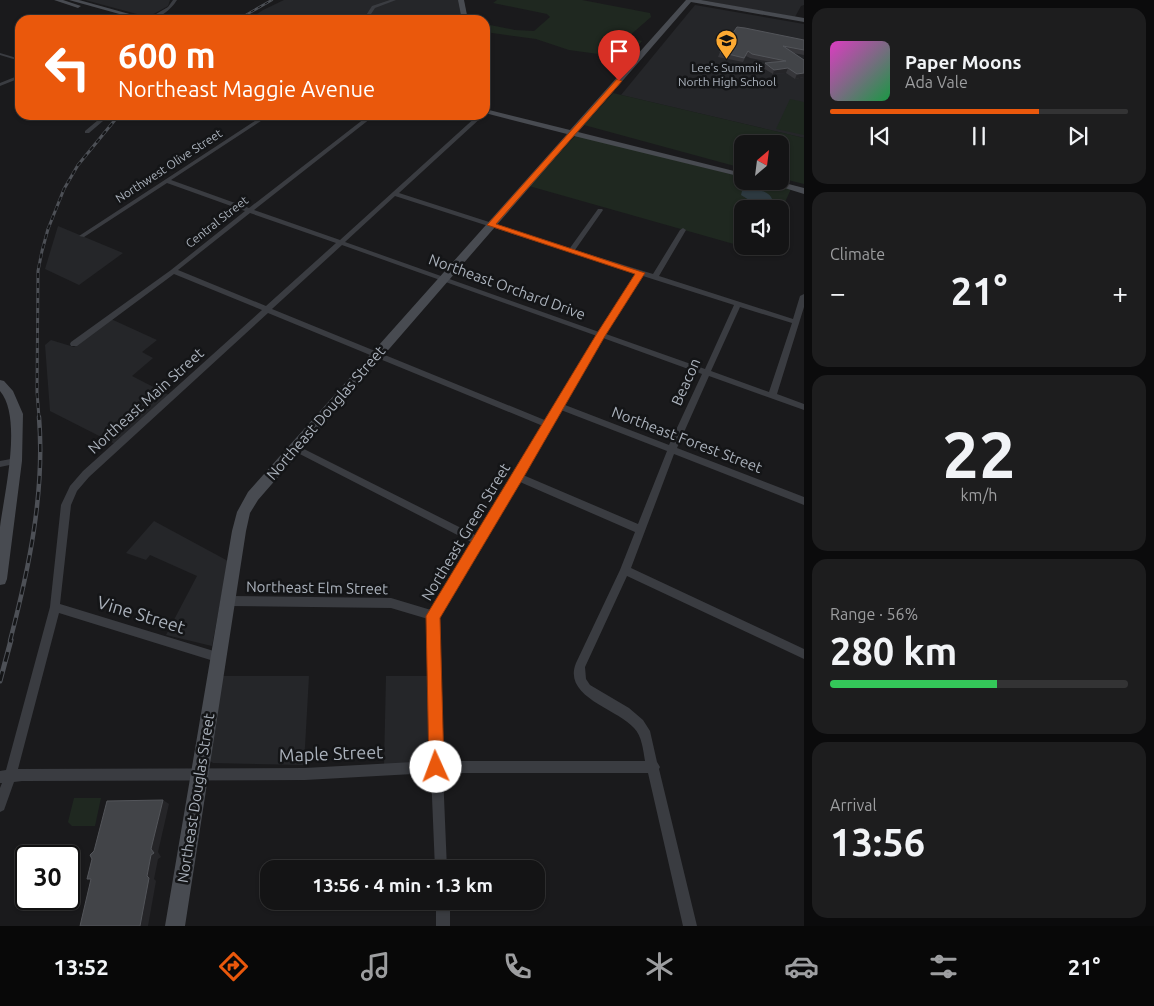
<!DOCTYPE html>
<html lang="en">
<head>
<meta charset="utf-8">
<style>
	:root { --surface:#141415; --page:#1d1d1e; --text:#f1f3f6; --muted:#9d9ea0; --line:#333334; --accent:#ea580c }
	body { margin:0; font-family:Ubuntu,sans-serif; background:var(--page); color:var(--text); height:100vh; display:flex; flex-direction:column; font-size:19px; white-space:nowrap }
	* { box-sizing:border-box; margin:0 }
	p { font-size:16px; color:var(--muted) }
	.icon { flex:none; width:28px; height:28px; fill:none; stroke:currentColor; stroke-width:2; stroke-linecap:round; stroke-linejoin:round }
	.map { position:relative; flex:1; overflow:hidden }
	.panel { display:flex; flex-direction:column; gap:8px; padding:8px; background:#0b0b0c; width:350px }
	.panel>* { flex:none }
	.top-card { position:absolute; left:15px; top:15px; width:475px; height:105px; border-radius:15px; box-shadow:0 1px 4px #0004,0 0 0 1px var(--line); background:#ea580c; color:#fff; overflow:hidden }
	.needle { width:32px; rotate:28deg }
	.fabs { position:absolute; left:734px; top:135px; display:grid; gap:10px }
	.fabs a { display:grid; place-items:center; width:55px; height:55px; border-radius:10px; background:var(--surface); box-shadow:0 1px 4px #0004,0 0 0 1px var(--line); font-size:25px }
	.speed { position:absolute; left:15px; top:845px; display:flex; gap:10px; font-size:25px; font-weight:700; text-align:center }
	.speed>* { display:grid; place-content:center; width:65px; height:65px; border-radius:50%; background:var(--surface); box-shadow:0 1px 4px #0004,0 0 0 1px var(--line); line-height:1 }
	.speed .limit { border:2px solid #111; border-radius:8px; background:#fff; color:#111 }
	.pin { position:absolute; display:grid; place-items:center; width:42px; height:42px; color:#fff; margin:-51px -21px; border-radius:50% 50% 50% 0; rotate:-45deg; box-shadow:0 0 5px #0007 }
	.pin .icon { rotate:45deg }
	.me { position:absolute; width:55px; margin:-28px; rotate:358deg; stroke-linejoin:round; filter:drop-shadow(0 0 4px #0008) }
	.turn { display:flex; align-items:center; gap:18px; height:105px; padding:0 20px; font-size:22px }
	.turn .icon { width:65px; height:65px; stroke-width:2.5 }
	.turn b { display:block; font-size:35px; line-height:42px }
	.big { font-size:38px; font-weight:700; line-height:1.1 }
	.panel .tile { flex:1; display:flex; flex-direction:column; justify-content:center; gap:8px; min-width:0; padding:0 18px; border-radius:15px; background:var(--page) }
	.panel .dial { align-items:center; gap:0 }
	.dial b { font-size:65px; line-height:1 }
	.song { display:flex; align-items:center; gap:15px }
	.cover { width:60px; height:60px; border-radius:8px; background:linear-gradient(135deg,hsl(310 70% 55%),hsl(140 70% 35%)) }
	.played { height:5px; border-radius:2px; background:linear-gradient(90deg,var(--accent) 70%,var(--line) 70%) }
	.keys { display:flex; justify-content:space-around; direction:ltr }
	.heat { display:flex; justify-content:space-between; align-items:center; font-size:28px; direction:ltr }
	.charge { height:8px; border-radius:4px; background:linear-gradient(90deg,#34c759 56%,var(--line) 0) }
	.trip { position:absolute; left:260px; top:860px; width:285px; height:50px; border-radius:15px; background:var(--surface); box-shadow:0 1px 4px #0004,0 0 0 1px var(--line); font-weight:700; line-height:50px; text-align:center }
	.menu { display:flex; height:80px; justify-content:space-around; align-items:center; background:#080808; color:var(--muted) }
	.menu .icon { width:35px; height:35px }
	.menu .current { color:var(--accent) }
	.menu b { font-size:22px; color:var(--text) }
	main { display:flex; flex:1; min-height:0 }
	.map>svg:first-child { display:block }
	.built { fill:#252629 }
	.green { fill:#1f2820 }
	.water { fill:#2e3a41 }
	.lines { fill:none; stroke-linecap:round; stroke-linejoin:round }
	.street { fill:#3a3c41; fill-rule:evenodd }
	.secondary { fill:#484b51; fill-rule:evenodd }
	.rail-far3-casing { stroke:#4d5056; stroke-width:2.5 }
	.rail-far2-casing { stroke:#4d5056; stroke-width:3 }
	.rail-far1-casing { stroke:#4d5056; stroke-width:4.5 }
	.rail-casing { stroke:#4d5056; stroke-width:5 }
	.rail-far3 { stroke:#141517; stroke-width:1; stroke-dasharray:4; stroke-linecap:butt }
	.rail-far2 { stroke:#141517; stroke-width:2; stroke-dasharray:5; stroke-linecap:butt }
	.rail-far1 { stroke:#141517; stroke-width:2.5; stroke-dasharray:8; stroke-linecap:butt }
	.rail { stroke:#141517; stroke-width:3; stroke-dasharray:10; stroke-linecap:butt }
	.wall { fill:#36363a }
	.shaded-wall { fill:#252528 }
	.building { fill:#424448; stroke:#53555a }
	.route { fill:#ea580c; stroke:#983908 }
	.labels { text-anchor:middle; stroke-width:5; stroke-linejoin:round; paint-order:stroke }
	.far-poi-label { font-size:12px; fill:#abb2bc; stroke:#141517 }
	.far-street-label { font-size:12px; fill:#abb2bc; stroke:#141517 }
	.street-label { font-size:15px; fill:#abb2bc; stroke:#141517 }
	.near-street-label { font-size:18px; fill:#abb2bc; stroke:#141517 }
</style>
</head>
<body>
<main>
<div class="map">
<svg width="804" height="926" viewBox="0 0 804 926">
	<rect width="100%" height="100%" fill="#1a1a1c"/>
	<!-- built -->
	<g class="built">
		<path d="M85,0h85l-2,6 -20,11z"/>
		<path d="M284,0h177l4,20h-217l15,-10z"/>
		<path d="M701,0h103v5l-3,1 -6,11z"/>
		<path d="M695,5l109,19v114l-183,-43z"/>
		<path d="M58,226l65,27 -44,32 -34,-16z"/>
		<path d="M111,319l46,21 -15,12 11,6 -21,18 37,19 -54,49 -65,-33 -5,-66 6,-5 23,7z"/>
		<path d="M154,521l74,40 -16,85 -46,-11 31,-59 -47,-21 -4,5 -20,-7z"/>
		<path d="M222,676h87l-5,89 -91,-2 -3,-2z"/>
		<path d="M386,676h41l4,79 -3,7 -44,3z"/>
	</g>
	<!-- green -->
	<g class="green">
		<path d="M497,0h85l68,13 1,4 -23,20 14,4 -14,17 -59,-8 -33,-11 -51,-7v-8l30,6 19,1 16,-14 -3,-3 -54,-11z"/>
		<path d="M613,93l191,45v46l-24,-6v-34h-38v24l-158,-43z"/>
		<path d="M790,99l14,3v33l-28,-6z"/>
		<path d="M576,135l166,42v4h17l32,8 -11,24v-4h-38v37h23l-3,6 -233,-66z"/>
		<path d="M74,798h27l-6,28h-23l-4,-4z"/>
	</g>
	<!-- water -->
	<path class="water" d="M746,189c13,-1 31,4 26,19l-14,1 -4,-6 -13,-8 1,-4z"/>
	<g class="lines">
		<!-- street -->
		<g class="street">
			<path d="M173,0h4c-6,10 -19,20 -31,20l22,-13z"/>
			<path d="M390,0h6l-21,8 -8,12h-4l9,-14z"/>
			<path d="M0,53l20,6v2l-20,-6z"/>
			<path d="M20,75v3l-20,8v-3z"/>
			<path d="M104,115h6l-21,18h-4v-2z"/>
			<path d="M264,115h6l-99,65 78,28 120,-93h6l-121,95 86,30 138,-125h6l-85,78 171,55 28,-39h4l1,1 -28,40 78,24 27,-44 3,-2 3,2 -27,46 134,43 7,-23 4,-2v13l-27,87 27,10v6l-95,-34 -32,72 127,49v8l-130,-51 -43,114 173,81v10l-177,-83 -42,91 1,12 4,6 39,23 14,12 7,11 7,31 3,5 -1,2 38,157h-14l-35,-153h-205l4,96h-12l-4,-96 -126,7 -283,1 -8,1 -10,28 -4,2v-24l2,-5h-2v-12l6,-1 44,-163 11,-102 9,-19 13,-15 179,-161 -88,-36 -97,72h-6l-1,-2 1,-2 100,-72 74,-59 -78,-28 -83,54 -5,-1zM395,196l242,78 -38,58 -254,-90zM250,213l86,30 -70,63 -88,-36zM342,245l255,91 -50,85 -275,-112zM643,276l91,29 -29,64 -99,-35zM740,307l52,16 -23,69 -58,-21zM268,313l275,113 -66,110 -179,-90h-6l-1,2 1,2 181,93 -42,67 -40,-12 -162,-2 -4,2 -1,3 1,3 4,2 162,2 37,11 3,142 -126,7 -287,1 41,-156 158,49 4,-1 1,-4 -1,-4 -4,-1 -157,-48 11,-99 6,-14 12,-14zM603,338l99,36 -33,71 -104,-40zM561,410l106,41 -29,73 -115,-49zM520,482l115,50 -15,38 -44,93c-14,34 42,46 58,65 8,8 9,22 11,33h-202l-5,-144z"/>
			<path d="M16,458l3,1 1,2 -1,2 -19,4v-6z"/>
			<rect x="436" y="901" width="14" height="25"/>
		</g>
		<!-- secondary -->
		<g class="secondary">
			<path d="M54,0h9l18,6 -3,2z"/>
			<path d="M69,0h10l72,20h-10z"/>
			<path d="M458,0h6l4,20h-6z"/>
			<path d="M686,0h15l103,18v4l-113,-20 -113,130 164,41v4l-168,-41 -316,364 -8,13 -4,18 -61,395h-20l67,-395 5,-19 11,-20 319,-358 -82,-21v-4l85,21z"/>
			<path d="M762,181h15l27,7v6z"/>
			<path d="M0,380l4,1 9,10 10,23 -1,47 -15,118 -2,5 -5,1c0,-19 0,-39 0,-58 4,-33 23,-109 0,-136z"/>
		</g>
		<defs>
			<path id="rail-far3" d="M237,20l35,-20"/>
			<path id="rail-far2" d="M39,418l-2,-26 1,-121 4,-20 6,-22 16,-40 14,-24 41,-50"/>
			<path id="rail-far1" d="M10,641c19,-73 35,-148 29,-224"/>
			<path id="rail" d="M0,681l11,-41"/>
		</defs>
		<!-- rail-far3 casing -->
		<use href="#rail-far3" class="rail-far3-casing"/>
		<!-- rail-far2 casing -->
		<use href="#rail-far2" class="rail-far2-casing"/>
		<!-- rail-far1 casing -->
		<use href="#rail-far1" class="rail-far1-casing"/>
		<!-- rail casing -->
		<use href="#rail" class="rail-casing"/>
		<!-- rail-far3 -->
		<use href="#rail-far3" class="rail-far3"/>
		<!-- rail-far2 -->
		<use href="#rail-far2" class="rail-far2"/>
		<!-- rail-far1 -->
		<use href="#rail-far1" class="rail-far1"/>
		<!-- rail -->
		<use href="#rail" class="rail"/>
	</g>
	<!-- wall -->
	<path class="wall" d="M804,40v15l-11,-2 11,7v17l-9,2 -9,-6 -13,1 -10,-6 2,-5 6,-1 -21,-4 -4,-2 -3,6 -25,-5 2,-5z"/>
	<!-- shaded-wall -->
	<g class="shaded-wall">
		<path d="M788,68l-2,5 -13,1 1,-4z"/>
		<path d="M804,73v4l-9,2 2,-5z"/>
		<path d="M163,800l6,4 -11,48 3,5 -3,2 -4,20 2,2 -8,45h-8l7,-50 4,-21v-6z"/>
	</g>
	<!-- building -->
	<g class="building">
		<path d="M737,27l8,1 59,12v10l-21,-4 21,14v13l-7,1 -9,-6 -14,2 -9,-7 21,-2 -34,-7 -4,-3 -4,7 -24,-6z"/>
		<path d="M163,800l-12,49 3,4 -3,2 -4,21 2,2 -9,48h-60l11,-47h-4l5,-20 -2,-4 4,-4 13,-50z"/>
	</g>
	<!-- route -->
	<path class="route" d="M617,79l5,2 -126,143 149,49 -40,63 -83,144 -82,138 4,149 -2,6 -6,2 -5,-2 -2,-6 -3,-151 170,-281 39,-61 -148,-49z"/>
	<!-- icons -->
	<defs>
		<symbol id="school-pin" viewBox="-11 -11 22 30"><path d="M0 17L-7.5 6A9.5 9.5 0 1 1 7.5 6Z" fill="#fca932" stroke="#141517"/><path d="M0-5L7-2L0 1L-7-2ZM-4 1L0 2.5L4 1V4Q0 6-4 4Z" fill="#111"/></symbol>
	</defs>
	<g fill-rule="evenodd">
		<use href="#school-pin" x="714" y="28" width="25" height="34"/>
	</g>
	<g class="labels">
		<!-- far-poi labels -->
		<g class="far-poi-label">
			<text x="727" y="72">Lee's Summit<tspan x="727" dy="14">North High School</tspan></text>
		</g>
		<!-- far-street labels -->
		<g class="far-street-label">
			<text transform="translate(169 166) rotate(-33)" y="4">Northwest Olive Street</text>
			<text transform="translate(217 222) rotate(-38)" y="4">Central Street</text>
		</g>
		<!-- street labels -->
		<g class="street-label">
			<text transform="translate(507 287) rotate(20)" y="5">Northeast Orchard Drive</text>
			<text transform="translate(686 382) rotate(-66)" y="5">Beacon</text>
			<text transform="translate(146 401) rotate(-42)" y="5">Northeast Main Street</text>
			<text transform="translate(326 413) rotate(-49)" y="5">Northeast Douglas Street</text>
			<text transform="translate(687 440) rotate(21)" y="5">Northeast Forest Street</text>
			<text transform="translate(466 532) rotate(-59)" y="5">Northeast Green Street</text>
			<text transform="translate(317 588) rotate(1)" y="5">Northeast Elm Street</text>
			<text transform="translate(196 798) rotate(-81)" y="5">Northeast Douglas Street</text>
		</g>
		<!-- near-street labels -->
		<g class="near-street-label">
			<text transform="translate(141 615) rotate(17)" y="6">Vine Street</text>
			<text transform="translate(331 754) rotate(-2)" y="6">Maple Street</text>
		</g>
	</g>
</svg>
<div class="fabs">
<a><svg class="needle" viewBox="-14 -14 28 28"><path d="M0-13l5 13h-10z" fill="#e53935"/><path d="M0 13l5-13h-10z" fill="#9d9ea0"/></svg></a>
<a><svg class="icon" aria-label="sound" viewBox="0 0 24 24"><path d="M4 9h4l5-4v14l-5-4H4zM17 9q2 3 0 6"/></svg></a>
</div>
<div class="speed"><div class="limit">30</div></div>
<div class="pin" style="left:619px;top:81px;background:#d93025"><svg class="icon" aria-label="arrive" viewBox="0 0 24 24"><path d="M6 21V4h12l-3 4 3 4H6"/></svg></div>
<svg class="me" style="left:436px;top:767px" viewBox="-20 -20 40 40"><circle r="19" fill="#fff"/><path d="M0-13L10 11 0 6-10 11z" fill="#ea580c"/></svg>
<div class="trip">13:56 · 4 min · 1.3 km</div>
<div class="top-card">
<div class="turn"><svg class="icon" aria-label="left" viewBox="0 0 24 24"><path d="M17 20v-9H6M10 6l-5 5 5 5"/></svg><div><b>600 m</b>Northeast Maggie Avenue</div></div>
</div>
</div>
<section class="panel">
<div class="tile">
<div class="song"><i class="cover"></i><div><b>Paper Moons</b><p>Ada Vale</p></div></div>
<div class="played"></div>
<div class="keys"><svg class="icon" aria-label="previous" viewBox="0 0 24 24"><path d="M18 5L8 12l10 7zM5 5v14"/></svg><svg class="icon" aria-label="pause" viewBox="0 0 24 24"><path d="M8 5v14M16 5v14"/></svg><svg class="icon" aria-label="next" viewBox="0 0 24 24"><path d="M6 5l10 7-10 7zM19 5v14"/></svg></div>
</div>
<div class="tile"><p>Climate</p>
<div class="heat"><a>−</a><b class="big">21°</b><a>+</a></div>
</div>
<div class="tile dial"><b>22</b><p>km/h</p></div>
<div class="tile"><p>Range · 56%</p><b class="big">280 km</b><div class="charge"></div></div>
<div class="tile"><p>Arrival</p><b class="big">13:56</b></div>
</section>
</main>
<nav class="menu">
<b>13:52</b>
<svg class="icon current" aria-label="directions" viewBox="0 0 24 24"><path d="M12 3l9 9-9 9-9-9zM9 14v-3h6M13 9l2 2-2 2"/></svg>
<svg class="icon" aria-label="music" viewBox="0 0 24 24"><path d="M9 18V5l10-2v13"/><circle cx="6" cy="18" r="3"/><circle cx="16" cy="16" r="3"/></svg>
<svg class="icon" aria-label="phone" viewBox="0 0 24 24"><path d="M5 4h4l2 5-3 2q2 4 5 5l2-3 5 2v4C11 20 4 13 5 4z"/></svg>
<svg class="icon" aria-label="climate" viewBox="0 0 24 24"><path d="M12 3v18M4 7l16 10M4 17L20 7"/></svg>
<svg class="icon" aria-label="car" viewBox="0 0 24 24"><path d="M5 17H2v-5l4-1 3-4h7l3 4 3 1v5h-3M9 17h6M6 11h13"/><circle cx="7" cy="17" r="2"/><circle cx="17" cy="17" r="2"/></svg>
<svg class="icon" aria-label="filters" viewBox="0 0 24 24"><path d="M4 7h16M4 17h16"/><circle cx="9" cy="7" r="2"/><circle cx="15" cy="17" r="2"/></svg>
<b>21°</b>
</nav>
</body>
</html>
